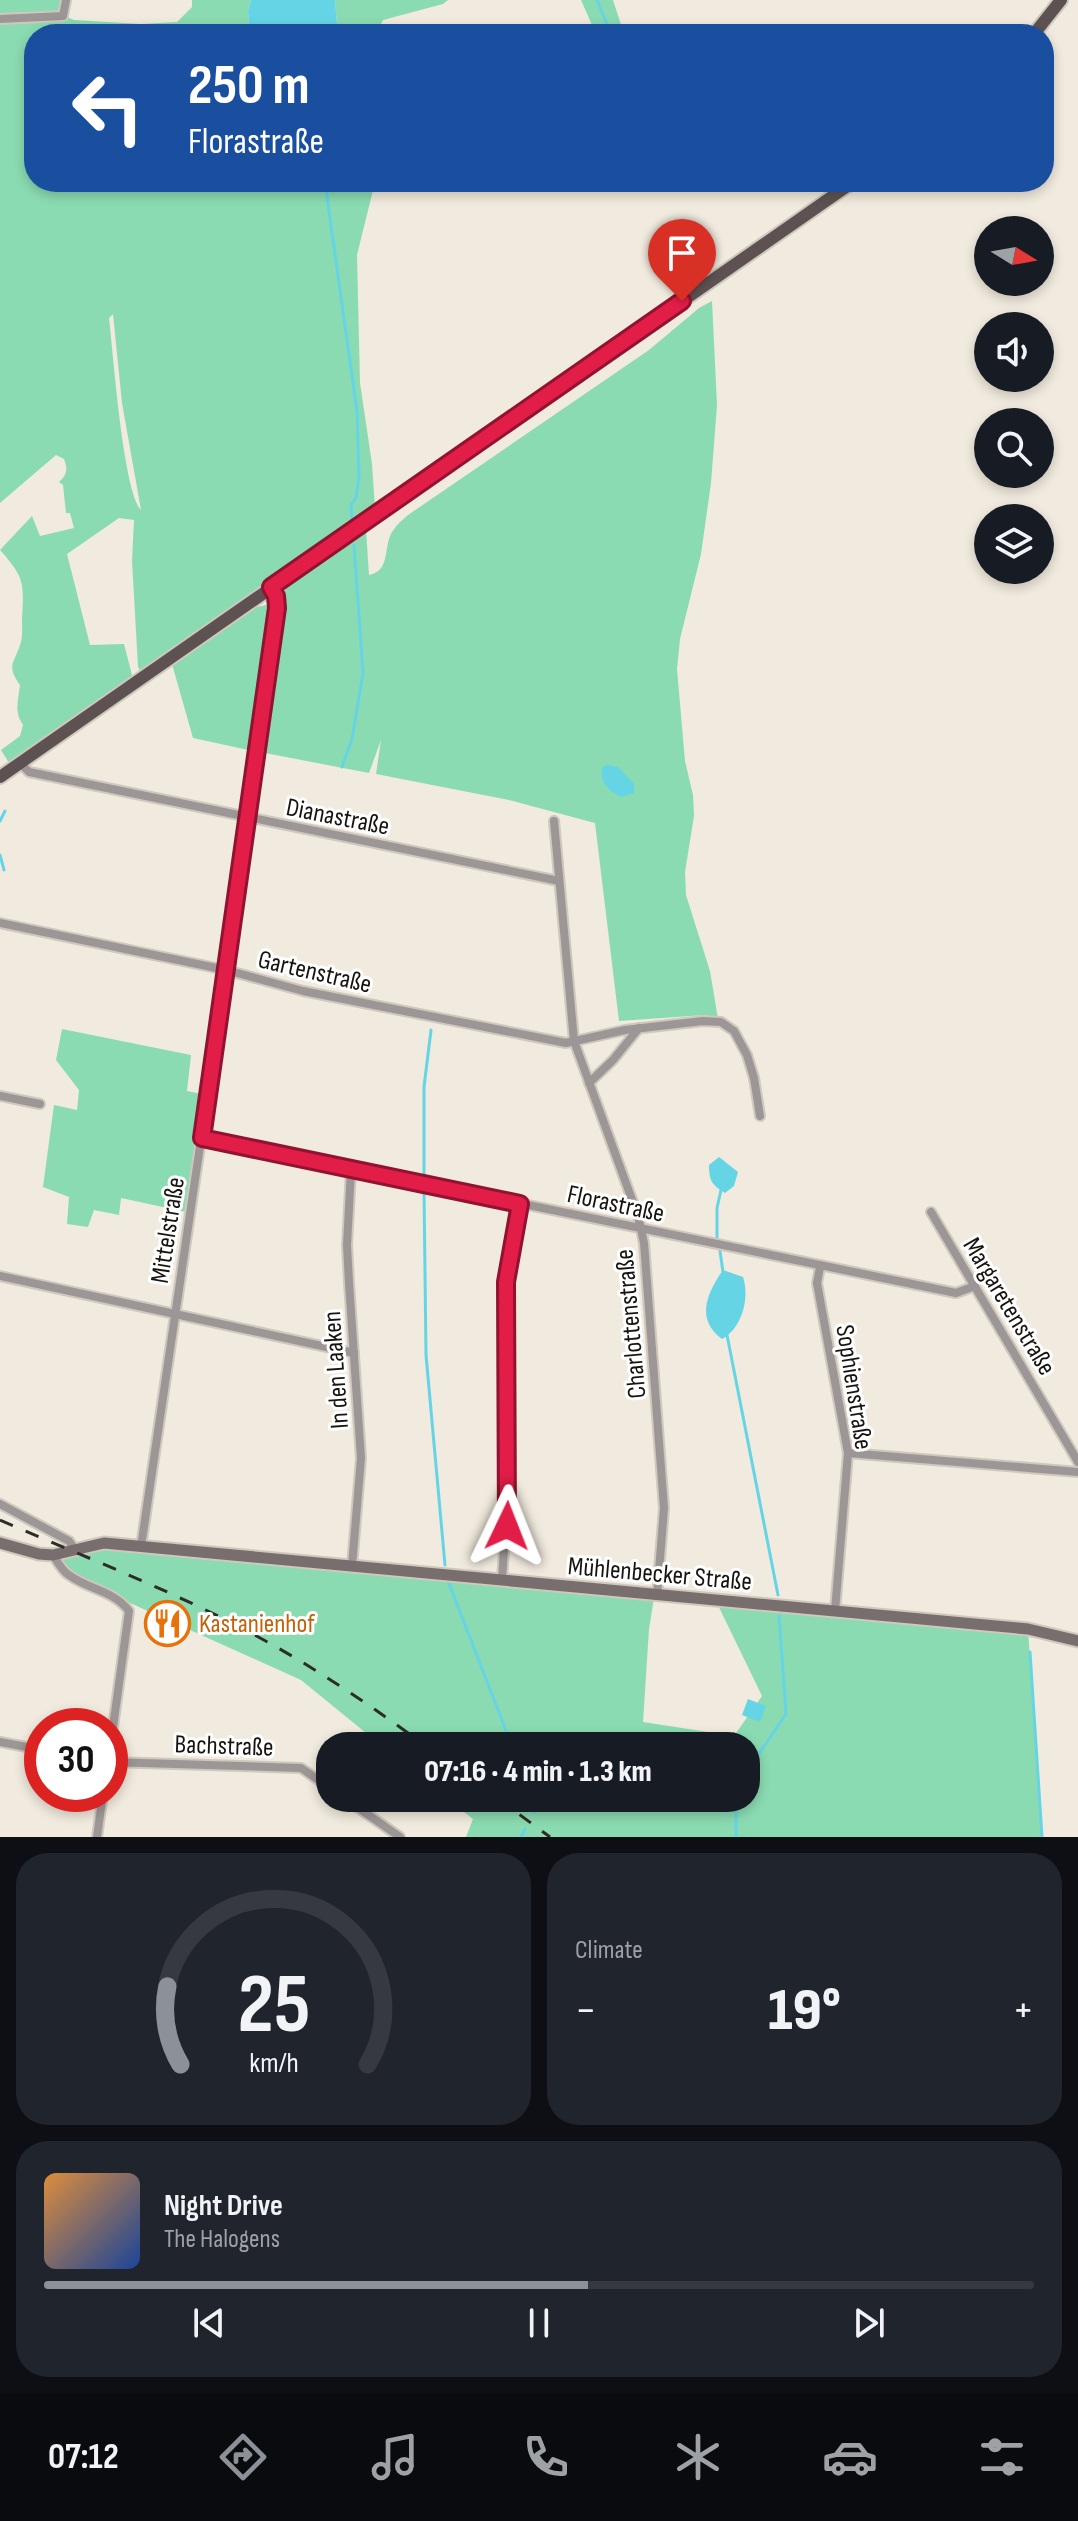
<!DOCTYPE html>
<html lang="en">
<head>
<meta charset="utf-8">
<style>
	:root { --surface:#171b24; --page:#20242c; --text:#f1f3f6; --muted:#9ea1a6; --line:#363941; --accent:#8c9099 }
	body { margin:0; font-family:"Sofia Sans Condensed",sans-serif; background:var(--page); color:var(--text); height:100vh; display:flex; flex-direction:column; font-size:30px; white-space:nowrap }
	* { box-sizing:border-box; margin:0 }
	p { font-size:26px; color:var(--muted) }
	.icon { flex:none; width:44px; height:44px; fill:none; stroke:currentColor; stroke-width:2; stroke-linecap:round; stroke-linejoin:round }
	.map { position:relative; height:1837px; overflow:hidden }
	.sheet { display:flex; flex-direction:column; gap:16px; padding:16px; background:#0d0f14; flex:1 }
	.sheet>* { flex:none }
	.guide { position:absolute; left:24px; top:24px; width:1030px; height:168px; border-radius:32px; box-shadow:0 4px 12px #0003; background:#1a4fa0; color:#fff; overflow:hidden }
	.needle { width:52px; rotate:101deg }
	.controls { position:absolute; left:974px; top:216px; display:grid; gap:16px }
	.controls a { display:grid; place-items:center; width:80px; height:80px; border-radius:50%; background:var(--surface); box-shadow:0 4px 12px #0003; font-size:40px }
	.speed { position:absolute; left:24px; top:1708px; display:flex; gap:16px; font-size:40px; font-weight:700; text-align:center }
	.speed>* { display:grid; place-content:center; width:104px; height:104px; border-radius:50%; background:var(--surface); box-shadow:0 4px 12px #0003; line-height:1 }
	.speed .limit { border:12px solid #d22; background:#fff; color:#111 }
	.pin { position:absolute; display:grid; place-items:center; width:68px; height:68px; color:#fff; margin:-82px -34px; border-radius:50% 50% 50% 0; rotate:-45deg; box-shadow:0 0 8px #0007 }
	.pin .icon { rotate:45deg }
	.me { position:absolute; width:88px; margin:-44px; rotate:2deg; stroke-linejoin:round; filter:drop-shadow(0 0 6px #0008) }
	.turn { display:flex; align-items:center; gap:28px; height:168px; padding:0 32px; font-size:36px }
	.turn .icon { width:104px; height:104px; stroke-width:2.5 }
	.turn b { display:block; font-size:56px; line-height:68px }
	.big { font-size:60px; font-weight:800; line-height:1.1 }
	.sheet .widget { flex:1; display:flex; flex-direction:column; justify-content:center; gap:12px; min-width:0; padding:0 28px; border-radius:32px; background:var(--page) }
	.sheet .dial { align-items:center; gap:0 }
	.dial svg { height:208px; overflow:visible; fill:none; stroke:var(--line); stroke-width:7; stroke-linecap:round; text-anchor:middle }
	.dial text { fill:var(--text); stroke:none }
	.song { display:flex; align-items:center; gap:24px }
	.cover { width:96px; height:96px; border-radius:12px; background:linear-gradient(135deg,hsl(30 70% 55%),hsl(220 70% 35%)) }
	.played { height:8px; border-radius:4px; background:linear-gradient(90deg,var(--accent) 55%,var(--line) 55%) }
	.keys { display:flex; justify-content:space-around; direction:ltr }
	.heat { display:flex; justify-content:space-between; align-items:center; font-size:44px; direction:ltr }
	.sheet .tiles { flex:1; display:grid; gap:16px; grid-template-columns:1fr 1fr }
	.widget:last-child { grid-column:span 2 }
	.trip { position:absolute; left:316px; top:1732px; width:444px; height:80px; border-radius:32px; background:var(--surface); box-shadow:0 4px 12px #0003; font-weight:800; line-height:80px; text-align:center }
	.dock { display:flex; height:128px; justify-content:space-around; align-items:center; background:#090b0e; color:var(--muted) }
	.dock .icon { width:56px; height:56px }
	.dock .active { color:var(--accent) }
	.dock b { font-size:36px; color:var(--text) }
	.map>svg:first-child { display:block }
	.green { fill:#8adbb2; fill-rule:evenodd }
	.water { fill:#65d5e5 }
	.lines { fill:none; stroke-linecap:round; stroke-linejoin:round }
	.stream { stroke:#65d5e5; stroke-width:3 }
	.street-casing { stroke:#cec8bd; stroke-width:12 }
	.secondary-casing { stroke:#cec8bd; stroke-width:15 }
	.primary-casing { stroke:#cec8bd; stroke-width:16 }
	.street { stroke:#9d9696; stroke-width:8 }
	.secondary { stroke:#776e6d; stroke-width:11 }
	.primary { stroke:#5d5251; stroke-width:12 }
	.rail { stroke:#2e2c27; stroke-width:3; stroke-dasharray:14 14; stroke-linecap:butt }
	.route-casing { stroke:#92132f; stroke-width:20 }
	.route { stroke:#e11d48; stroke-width:14 }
	.labels { text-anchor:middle; stroke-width:6; stroke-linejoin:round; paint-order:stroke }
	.street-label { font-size:26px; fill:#161410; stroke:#fff }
	.food-label { font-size:26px; fill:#c56008; stroke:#fff; text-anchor:start }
</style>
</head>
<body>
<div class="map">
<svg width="1078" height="1837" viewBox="0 0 1078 1837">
	<rect width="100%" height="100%" fill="#f1eade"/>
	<!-- green -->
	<g class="green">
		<path d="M0,0h66l-2,16 10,4 67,4 36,-2 15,-15v-7h59l-3,10 1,24h-215v148h341l-18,73 3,128 12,81 3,45 -234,163 -3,-5 -6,-106 2,-41 -15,-2 -52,36 23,91 34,-1 9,35 -122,87 -10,-16 19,-14 3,-11c-9,-14 -5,-23 -3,-40 -14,-20 -6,-21 0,-40 3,-7 2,-18 2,-26 2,-36 3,-41 -22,-69l32,-34 8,20 34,-8 -4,-15h-4l-3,-28 -4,-3c8,-7 9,-13 5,-23l-8,-4 -56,48zM113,314l9,89 19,107c-18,-19 -28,-159 -32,-192z"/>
		<path d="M335,0h113l-5,4 -60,16 -7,14h-43l4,-10z"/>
		<path d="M581,0h32l11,34h-28z"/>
		<path d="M712,301l5,104 -6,78 -10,71 -21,85 -3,30 8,92 8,34 1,21 -9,56 1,23 24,76 8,48 -13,-4 -86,6 -24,-198 -86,-23 -133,-26 5,-34 -12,33 -104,-20 18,-149 3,-20 80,-54 3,45c20,-4 15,-23 21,-39 4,-9 10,-14 18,-21l241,-165 50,-42z"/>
		<path d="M266,605l8,4 -21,142 -60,-13 -21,-74 85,-57z"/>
		<path d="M62,1029l129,26 -4,36 15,3 -16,118 -65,-14 -2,17 -25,-5 -6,17 -21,-3 2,-27 -26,-10 11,-82 23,5 2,-20 -23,-30z"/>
		<path d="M61,1544c22,8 30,5 52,5 24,1 34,6 59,0l482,49 -5,31 -6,93 91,14 28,-40 -46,-95 312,28 14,208h-576l7,-18 -27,-21h300v-52h-364l-81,-66 -233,-105 -13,-16z"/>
	</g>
	<!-- water -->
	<g class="water">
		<path d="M251,0h84l2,24 -4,10h-84l-1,-24z"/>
		<path d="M608,765l10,2 16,17v9l-13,4c-13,-7 -21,-14 -19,-30z"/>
		<path d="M719,1157l19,15 -4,14 -9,7c-13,-8 -16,-12 -16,-28z"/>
		<path d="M723,1270l20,7c7,21 -1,51 -21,62 -27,-20 -15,-46 1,-69z"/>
		<path d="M748,1699l18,7 -6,16 -18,-7z"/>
	</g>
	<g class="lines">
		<!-- stream -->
		<g class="stream">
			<path d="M597,0l14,34"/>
			<path d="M325,182l32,230 2,64 -3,22 -5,7 1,18"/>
			<path d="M342,767l10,-28 11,-66 -9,-128"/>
			<path d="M0,821l5,-10"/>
			<path d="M0,855l4,15"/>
			<path d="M424,1177v-90l7,-57"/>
			<path d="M424,1190l2,165 19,210"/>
			<path d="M717,1238v-30l4,-18"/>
			<path d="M720,1251l3,21"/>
			<path d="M727,1335l51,260"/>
			<path d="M448,1581l64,165"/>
			<path d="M1030,1652l12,185"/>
			<path d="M746,1773l40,-59 -7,-98"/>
			<path d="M534,1798l4,9 -4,6"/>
			<path d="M736,1798v39"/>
			<path d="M521,1837l4,-8"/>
		</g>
		<defs>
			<g id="street">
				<path d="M0,19l63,-3 3,-16"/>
				<path d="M20,763l9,9 530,109"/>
				<path d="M554,821l20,220 64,175 6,27 20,265 -7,88"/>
				<path d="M0,923l226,47 77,21 263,52 59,-13 78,-9 18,1 13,9 13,24 7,23 6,38"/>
				<path d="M589,1083l24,-23 26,-32"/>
				<path d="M0,1096l40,8"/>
				<path d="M202,1138l754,155 19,-7"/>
				<path d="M351,1170l-4,75 2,38 12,175 -9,108"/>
				<path d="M931,1212l147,250"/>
				<path d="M820,1267l-3,16 31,170 -13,158"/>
				<path d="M0,1276l354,77"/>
				<path d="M848,1453l230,19"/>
				<path d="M0,1504l69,37 5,7"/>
				<path d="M141,1547l117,-795 19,-144 -1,-12 -5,-9"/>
				<path d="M53,1555c4,6 9,16 16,20 20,15 44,15 60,36l-19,138"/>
				<path d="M502,1580l6,-90 -2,-208 14,-78"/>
				<path d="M0,1742l42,8"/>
				<path d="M110,1762l191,6 29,20"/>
				<path d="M344,1798l56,39"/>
				<path d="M97,1837l6,-43"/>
			</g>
			<path id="secondary" d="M0,1543l39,11 14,1 51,-12 924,86 50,12"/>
			<g id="primary">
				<path d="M1034,34l27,-34"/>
				<path d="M0,777l853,-595"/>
			</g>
		</defs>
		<!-- street casing -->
		<use href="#street" class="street-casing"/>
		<!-- secondary casing -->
		<use href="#secondary" class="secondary-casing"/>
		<!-- primary casing -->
		<use href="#primary" class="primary-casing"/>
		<!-- street -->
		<use href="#street" class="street"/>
		<!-- secondary -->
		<use href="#secondary" class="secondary"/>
		<!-- primary -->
		<use href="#primary" class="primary"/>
		<!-- rail -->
		<g class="rail">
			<path d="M0,1520c84,37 171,70 251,113 62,33 119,72 175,113"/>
			<path d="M497,1798l53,39"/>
		</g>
	</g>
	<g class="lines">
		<defs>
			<path id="route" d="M507,1526l-1,-244 14,-78 -318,-66 75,-530 -1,-12 -5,-9 411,-286"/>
		</defs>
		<!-- route casing -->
		<use href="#route" class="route-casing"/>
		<!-- route -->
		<use href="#route" class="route"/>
	</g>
	<!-- icons -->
	<defs>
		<symbol id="restaurant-ring" viewBox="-11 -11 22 22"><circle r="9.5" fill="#fff" stroke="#e8710a" stroke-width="1.5"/><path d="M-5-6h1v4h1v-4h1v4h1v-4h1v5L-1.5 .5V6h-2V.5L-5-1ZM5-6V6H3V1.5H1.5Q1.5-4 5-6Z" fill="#e8710a"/></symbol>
	</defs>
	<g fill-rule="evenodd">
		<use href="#restaurant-ring" x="142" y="1598" width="51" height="51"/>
	</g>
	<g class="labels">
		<!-- street labels -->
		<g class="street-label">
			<text transform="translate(338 816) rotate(11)" y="9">Dianastraße</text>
			<text transform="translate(315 971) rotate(13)" y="9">Gartenstraße</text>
			<text transform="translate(616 1203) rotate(12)" y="9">Florastraße</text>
			<text transform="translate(167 1230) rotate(-81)" y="9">Mittelstraße</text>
			<text transform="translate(1010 1306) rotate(59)" y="9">Margaretenstraße</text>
			<text transform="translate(630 1324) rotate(-95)" y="9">Charlottenstraße</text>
			<text transform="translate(335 1370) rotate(-94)" y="9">In den Laaken</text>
			<text transform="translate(855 1387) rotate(81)" y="9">Sophienstraße</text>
			<text transform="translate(660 1573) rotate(5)" y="9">Mühlenbecker Straße</text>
			<text transform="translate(224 1745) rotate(2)" y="9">Bachstraße</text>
		</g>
		<!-- food labels -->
		<g class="food-label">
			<text x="199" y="1632">Kastanienhof</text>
		</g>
	</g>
</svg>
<div class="controls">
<a><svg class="needle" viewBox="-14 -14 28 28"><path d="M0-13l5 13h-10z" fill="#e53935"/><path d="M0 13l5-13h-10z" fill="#9ea1a6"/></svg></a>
<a><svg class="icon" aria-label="sound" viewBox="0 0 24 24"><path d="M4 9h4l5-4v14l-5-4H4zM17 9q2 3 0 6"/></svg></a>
<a><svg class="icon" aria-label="search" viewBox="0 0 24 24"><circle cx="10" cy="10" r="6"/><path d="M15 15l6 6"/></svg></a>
<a><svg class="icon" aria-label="layers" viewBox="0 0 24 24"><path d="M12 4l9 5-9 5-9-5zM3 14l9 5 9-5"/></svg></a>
</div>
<div class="speed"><div class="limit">30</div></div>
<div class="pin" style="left:682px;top:301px;background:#d93025"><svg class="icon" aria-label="arrive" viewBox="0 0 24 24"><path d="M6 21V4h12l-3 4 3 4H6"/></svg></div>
<svg class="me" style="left:507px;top:1526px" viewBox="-20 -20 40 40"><path d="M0-17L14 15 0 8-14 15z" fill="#e11d48" stroke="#fff" stroke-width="4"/></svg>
<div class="trip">07:16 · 4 min · 1.3 km</div>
<div class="guide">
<div class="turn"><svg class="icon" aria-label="left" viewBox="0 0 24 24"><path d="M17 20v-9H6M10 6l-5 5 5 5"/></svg><div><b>250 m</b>Florastraße</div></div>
</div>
</div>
<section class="sheet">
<div class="tiles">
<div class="widget dial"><svg viewBox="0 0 100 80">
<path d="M14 69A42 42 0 1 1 86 69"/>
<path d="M14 69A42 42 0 0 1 9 39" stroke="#8c9099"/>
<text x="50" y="56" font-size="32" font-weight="700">25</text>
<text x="50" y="72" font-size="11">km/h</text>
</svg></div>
<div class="widget"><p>Climate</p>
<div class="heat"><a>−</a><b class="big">19°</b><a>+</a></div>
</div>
<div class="widget">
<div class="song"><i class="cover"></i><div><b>Night Drive</b><p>The Halogens</p></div></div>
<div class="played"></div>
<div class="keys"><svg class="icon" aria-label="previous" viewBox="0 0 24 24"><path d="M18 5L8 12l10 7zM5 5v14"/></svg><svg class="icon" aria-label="pause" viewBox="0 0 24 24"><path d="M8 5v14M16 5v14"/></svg><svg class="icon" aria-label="next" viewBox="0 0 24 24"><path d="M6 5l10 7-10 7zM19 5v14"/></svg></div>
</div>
</div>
</section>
<nav class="dock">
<b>07:12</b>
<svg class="icon active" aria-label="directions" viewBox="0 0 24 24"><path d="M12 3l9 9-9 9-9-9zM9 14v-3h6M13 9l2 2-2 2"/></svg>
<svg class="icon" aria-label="music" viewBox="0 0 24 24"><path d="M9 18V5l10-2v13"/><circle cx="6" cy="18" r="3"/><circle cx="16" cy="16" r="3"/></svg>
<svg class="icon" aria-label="phone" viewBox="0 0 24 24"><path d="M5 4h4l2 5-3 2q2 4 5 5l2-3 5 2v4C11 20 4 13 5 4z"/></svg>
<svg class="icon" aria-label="climate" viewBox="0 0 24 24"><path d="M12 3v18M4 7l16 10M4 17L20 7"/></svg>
<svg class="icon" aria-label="car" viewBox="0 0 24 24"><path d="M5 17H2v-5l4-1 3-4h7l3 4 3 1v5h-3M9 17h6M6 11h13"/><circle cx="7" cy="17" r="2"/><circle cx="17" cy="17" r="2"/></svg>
<svg class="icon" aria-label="filters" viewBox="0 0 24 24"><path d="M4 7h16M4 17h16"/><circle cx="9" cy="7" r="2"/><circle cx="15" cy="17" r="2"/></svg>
</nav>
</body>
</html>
